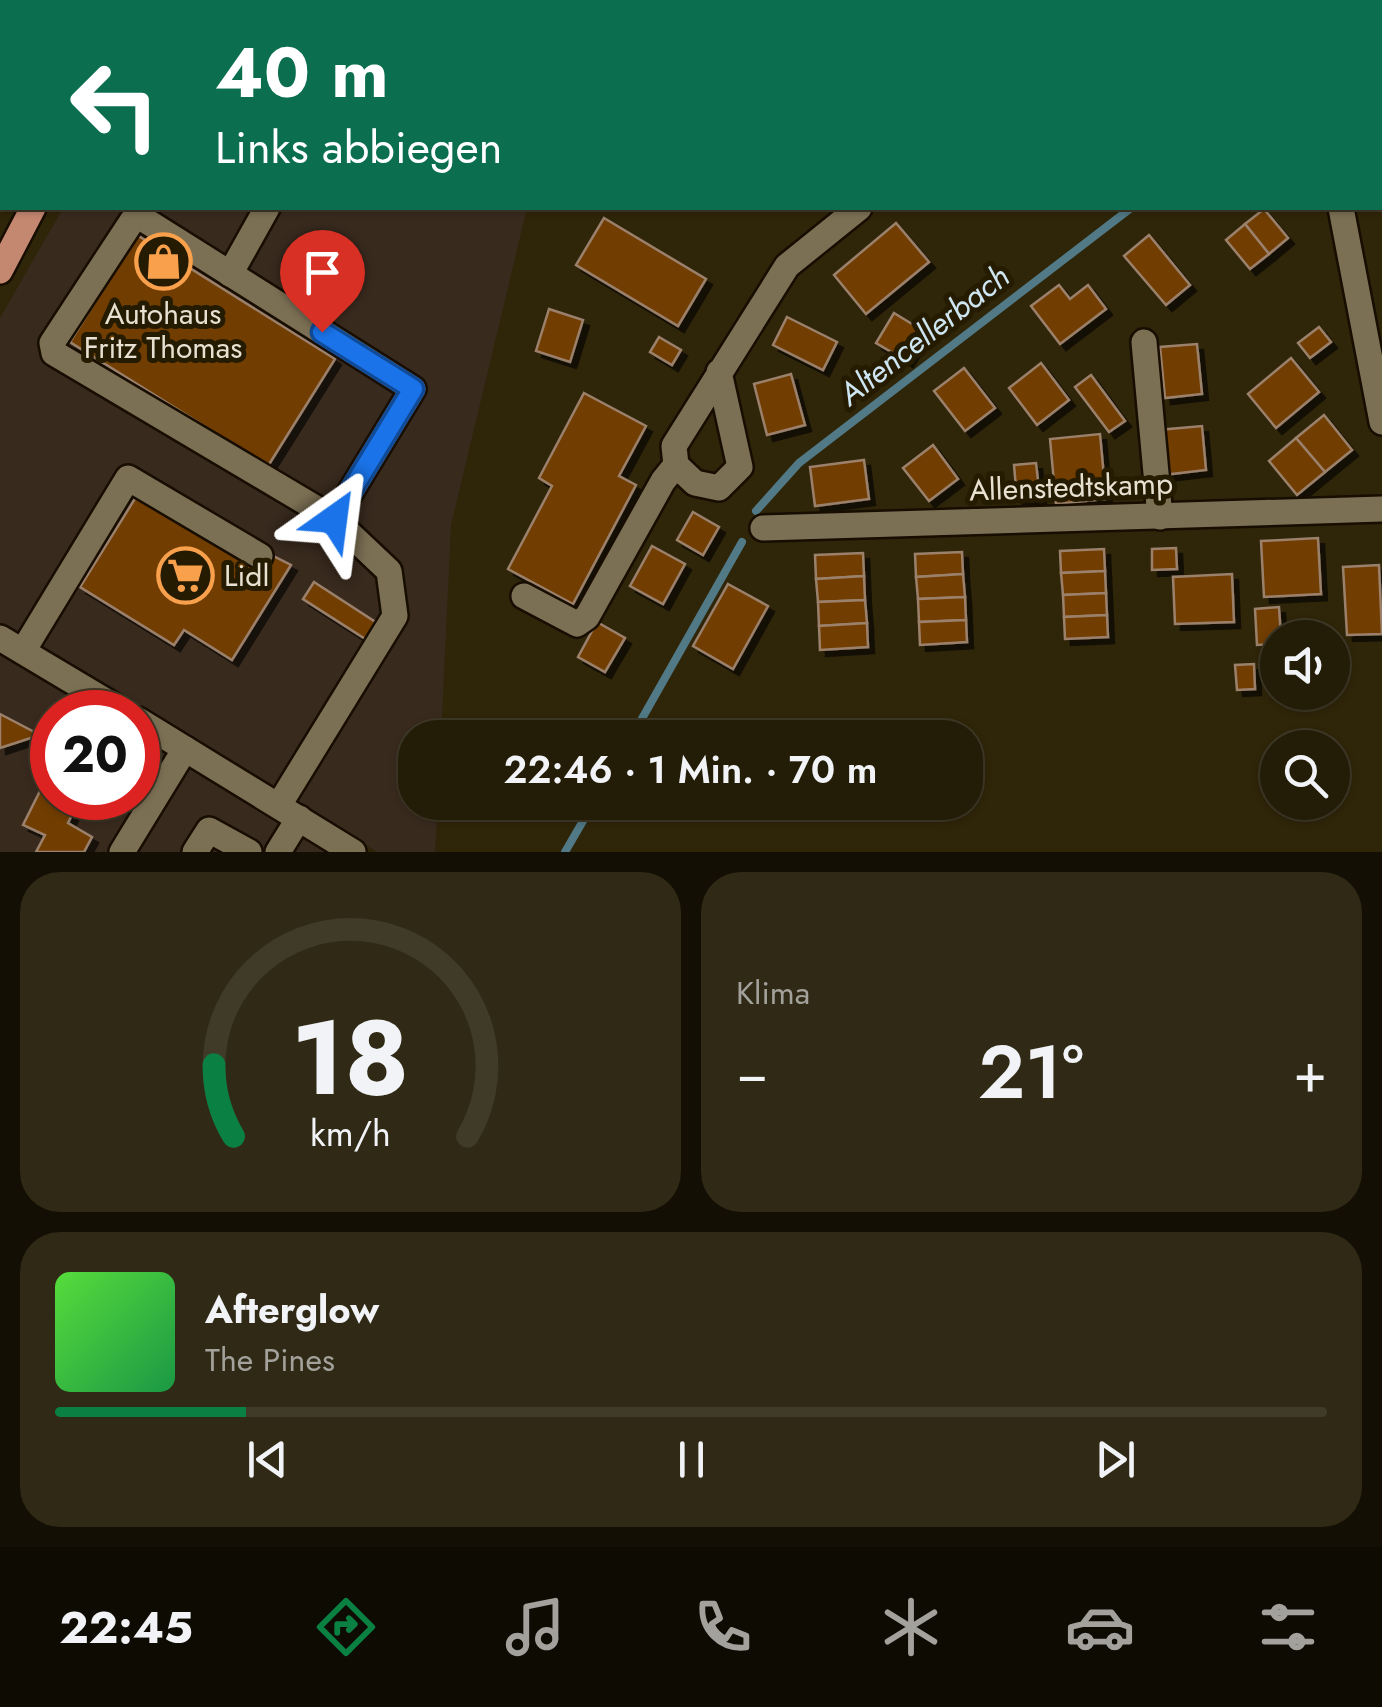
<!DOCTYPE html>
<html lang="de">
<head>
<meta charset="utf-8">
<style>
	:root { --surface:#231c07; --page:#2f2915; --text:#f1f3f6; --muted:#a3a19b; --line:#403a28; --accent:#0b8043 }
	body { margin:0; font-family:Jost,sans-serif; background:var(--page); color:var(--text); height:100vh; display:flex; flex-direction:column; font-size:38px; white-space:nowrap }
	* { box-sizing:border-box; margin:0 }
	p { font-size:32px; color:var(--muted) }
	.icon { flex:none; width:55px; height:55px; fill:none; stroke:currentColor; stroke-width:2; stroke-linecap:round; stroke-linejoin:round }
	.map { position:relative; height:852px; overflow:hidden }
	.drawer { display:flex; flex-direction:column; gap:20px; padding:20px; background:#130f04; flex:1 }
	.drawer>* { flex:none }
	.banner { position:absolute; left:0px; top:0px; width:1382px; height:210px; box-shadow:0 2px 8px #0004,0 0 0 2px var(--line); background:#0b6e4f; color:#fff; overflow:hidden }
	.buttons { position:absolute; left:1260px; top:620px; display:grid; gap:20px }
	.buttons a { display:grid; place-items:center; width:90px; height:90px; border-radius:50%; background:var(--surface); box-shadow:0 2px 8px #0004,0 0 0 2px var(--line); font-size:50px }
	.speed { position:absolute; left:30px; top:690px; display:flex; gap:20px; font-size:50px; font-weight:700; text-align:center }
	.speed>* { display:grid; place-content:center; width:130px; height:130px; border-radius:50%; background:var(--surface); box-shadow:0 2px 8px #0004,0 0 0 2px var(--line); line-height:1 }
	.speed .limit { border:15px solid #d22; background:#fff; color:#111 }
	.pin { position:absolute; display:grid; place-items:center; width:85px; height:85px; color:#fff; margin:-102px -42px; border-radius:50% 50% 50% 0; rotate:-45deg; box-shadow:0 0 10px #0007 }
	.pin .icon { rotate:45deg }
	.me { position:absolute; width:110px; margin:-55px; rotate:31deg; stroke-linejoin:round; filter:drop-shadow(0 0 8px #0008) }
	.turn { display:flex; align-items:center; gap:35px; height:210px; padding:0 50px; font-size:45px }
	.turn .icon { width:130px; height:130px; stroke-width:2.5 }
	.turn b { display:block; font-size:70px; line-height:85px }
	.big { font-size:75px; font-weight:600; line-height:1.1 }
	.drawer .tile { flex:1; display:flex; flex-direction:column; justify-content:center; gap:15px; min-width:0; padding:0 35px; border-radius:40px; background:var(--page) }
	.drawer .dial { align-items:center; gap:0 }
	.dial svg { height:260px; overflow:visible; fill:none; stroke:var(--line); stroke-width:7; stroke-linecap:round; text-anchor:middle }
	.dial text { fill:var(--text); stroke:none }
	.song { display:flex; align-items:center; gap:30px }
	.cover { width:120px; height:120px; border-radius:15px; background:linear-gradient(135deg,hsl(110 70% 55%),hsl(140 70% 35%)) }
	.played { height:10px; border-radius:5px; background:linear-gradient(90deg,var(--accent) 15%,var(--line) 15%) }
	.keys { display:flex; justify-content:space-around; direction:ltr }
	.heat { display:flex; justify-content:space-between; align-items:center; font-size:55px; direction:ltr }
	.drawer .tiles { flex:1; display:grid; gap:20px; grid-template-columns:1fr 1fr }
	.tile:last-child { grid-column:span 2 }
	.trip { position:absolute; left:398px; top:720px; width:585px; height:100px; border-radius:40px; background:var(--surface); box-shadow:0 2px 8px #0004,0 0 0 2px var(--line); font-weight:600; line-height:100px; text-align:center }
	.menu { display:flex; height:160px; justify-content:space-around; align-items:center; background:#0e0b03; color:var(--muted) }
	.menu .icon { width:70px; height:70px }
	.menu .on { color:var(--accent) }
	.menu b { font-size:45px; color:var(--text) }
	.map>svg:first-child { display:block }
	.commercial { fill:#392a1e; fill-rule:evenodd }
	.lines { fill:none; stroke-linecap:round; stroke-linejoin:round }
	.stream { stroke:#517986; stroke-width:8 }
	.building { fill:#713e02; stroke:#9b816c; stroke-width:2.5; filter:url(#shadow) }
	.minor-casing { stroke:#170d00; stroke-width:30 }
	.major-casing { stroke:#170d00; stroke-width:30 }
	.minor { stroke:#7c7054; stroke-width:25 }
	.major { stroke:#c48770; stroke-width:25 }
	.route-casing { stroke:#114b97; stroke-width:25 }
	.route { stroke:#1a73e8; stroke-width:18 }
	.labels { text-anchor:middle; stroke-width:10; stroke-linejoin:round; paint-order:stroke }
	.poi-label { font-size:30px; fill:#e8e1d2; stroke:#251b01 }
	.street-label { font-size:30px; fill:#e8e1d2; stroke:#251b01 }
	.water-label { font-size:32px; font-style:italic; fill:#cee6f2; stroke:#251b01 }
</style>
</head>
<body>
<div class="map">
<svg width="1382" height="852" viewBox="0 0 1382 852">
	<defs>
		<filter id="shadow"><feDropShadow dx="6" dy="6" stdDeviation="0" flood-color="#0009"/></filter>
	</defs>
	<rect width="100%" height="100%" fill="#2f2509"/>
	<!-- commercial -->
	<g class="commercial">
		<path d="M0,0h91l-89,2 -2,170z"/>
		<path d="M183,0h360l-362,2z"/>
		<path d="M63,208h464l-76,317 -10,212 -26,1v64l23,1 -3,49h-58l-35,-24 -14,24h-328v-534zM52,712h86v86h-86z"/>
	</g>
	<g class="lines">
		<!-- stream -->
		<g class="stream">
			<path d="M756,511l43,-48 332,-255"/>
			<path d="M631,738l111,-196"/>
			<path d="M565,852l29,-50"/>
		</g>
	</g>
	<!-- building -->
	<g class="building">
		<path d="M650,0h73l-75,2z"/>
		<path d="M1264,209l24,29 -19,16 -24,-30z"/>
		<path d="M604,218l102,61 -28,47 -102,-61z"/>
		<path d="M896,223l33,39 -63,52 -32,-39z"/>
		<path d="M1245,224l24,30 -19,15 -24,-29z"/>
		<path d="M137,235l198,124 -67,107 -198,-124z"/>
		<path d="M1149,235l41,50 -24,20 -42,-49z"/>
		<path d="M1059,285l11,14 18,-14 18,24 -46,35 -29,-38z"/>
		<path d="M549,309l34,11 -13,42 -34,-11z"/>
		<path d="M894,313l31,19 -18,29 -31,-18z"/>
		<path d="M787,317l50,25 -14,28 -50,-25z"/>
		<path d="M1319,327l12,15 -21,16 -12,-15z"/>
		<path d="M659,337l22,13 -9,15 -22,-13z"/>
		<path d="M1197,344l5,50 -37,4 -5,-51z"/>
		<path d="M1291,358l28,34 -43,36 -28,-34z"/>
		<path d="M1041,363l28,37 -32,25 -28,-37z"/>
		<path d="M964,368l31,40 -30,23 -31,-40z"/>
		<path d="M791,374l14,51 -38,10 -13,-51z"/>
		<path d="M1091,375l34,46 -16,11 -34,-45z"/>
		<path d="M584,393l62,33 -27,50 17,9 -63,119 -65,-35 44,-83 -13,-8z"/>
		<path d="M1324,415l28,35 -27,22 -29,-34z"/>
		<path d="M1202,426l4,44 -43,5 -5,-45z"/>
		<path d="M1100,434l6,65 -50,5 -6,-65z"/>
		<path d="M1296,438l29,34 -28,23 -28,-34z"/>
		<path d="M933,445l25,34 -29,22 -26,-33z"/>
		<path d="M864,460l5,39 -54,7 -5,-39z"/>
		<path d="M1036,463l4,35 -23,2 -3,-35z"/>
		<path d="M141,489l150,76 -59,95 -48,-30 -10,15 -94,-58z"/>
		<path d="M693,512l26,15 -16,28 -26,-15z"/>
		<path d="M1318,538l3,56 -57,3 -3,-56z"/>
		<path d="M652,546l33,18 -22,40 -33,-18z"/>
		<path d="M1176,548l1,21 -25,1v-21z"/>
		<path d="M1104,549l1,22 -44,2 -1,-22z"/>
		<path d="M962,552l1,22 -47,3 -1,-23z"/>
		<path d="M863,553l1,23 -48,3 -1,-24z"/>
		<path d="M1379,565l3,69 -35,1 -4,-68z"/>
		<path d="M1105,571l1,22 -43,2 -2,-22z"/>
		<path d="M963,574l2,23 -47,2 -2,-22z"/>
		<path d="M1232,574l2,48 -59,2 -2,-47z"/>
		<path d="M864,576l1,24 -47,2 -2,-23z"/>
		<path d="M314,582l63,41 -10,17 -64,-41z"/>
		<path d="M728,584l40,22 -35,63 -40,-23z"/>
		<path d="M1106,593l1,22 -43,2 -1,-22z"/>
		<path d="M965,597l1,23 -47,2 -1,-23z"/>
		<path d="M865,600l2,23 -48,3 -1,-24z"/>
		<path d="M1279,607l2,31h-3v6l-21,1 -2,-36z"/>
		<path d="M1107,615l1,22 -43,2 -1,-22z"/>
		<path d="M966,620l1,22 -47,3 -1,-23z"/>
		<path d="M597,622l28,16 -20,34 -27,-15z"/>
		<path d="M867,623l1,24 -48,3 -1,-24z"/>
		<path d="M1254,664l1,25 -18,1 -2,-25z"/>
		<path d="M0,714l40,21 -40,13z"/>
		<path d="M47,777l5,3v18h28l-12,25 24,14 -8,15h-48l9,-17 -22,-10z"/>
	</g>
	<g class="lines">
		<defs>
			<g id="minor">
				<path d="M1320,0l1,2"/>
				<path d="M379,2l1,-2"/>
				<path d="M562,2l1,-2"/>
				<path d="M629,2l2,-2"/>
				<path d="M996,2v-2"/>
				<path d="M1380,197h2"/>
				<path d="M1341,208l41,214"/>
				<path d="M230,274l37,-66"/>
				<path d="M1144,342l16,175"/>
				<path d="M719,372l21,95 -21,21 -24,-5 -19,-18 -2,-19 113,-180 72,-58"/>
				<path d="M763,528l619,-19"/>
				<path d="M524,596l53,28 10,-7 76,-136 13,-16"/>
				<path d="M0,638l124,74"/>
				<path d="M23,651l105,-173 132,78"/>
				<path d="M138,720l215,132"/>
				<path d="M279,805l116,-189 -6,-45 -55,-52 -280,-166 -2,-10 80,-122 8,-4 273,172 -79,130"/>
				<path d="M122,852l63,-103"/>
				<path d="M195,852l14,-22 40,22"/>
				<path d="M278,852l21,-34"/>
			</g>
			<g id="major">
				<path d="M139,2l2,-2"/>
				<path d="M0,271l33,-63"/>
			</g>
		</defs>
		<!-- minor casing -->
		<use href="#minor" class="minor-casing"/>
		<!-- major casing -->
		<use href="#major" class="major-casing"/>
		<!-- minor -->
		<use href="#minor" class="minor"/>
		<!-- major -->
		<use href="#major" class="major"/>
	</g>
	<g class="lines">
		<defs>
			<path id="route" d="M322,332l91,57 -79,130"/>
		</defs>
		<!-- route casing -->
		<use href="#route" class="route-casing"/>
		<!-- route -->
		<use href="#route" class="route"/>
	</g>
	<!-- icons -->
	<defs>
		<symbol id="shop-ring" viewBox="-11 -11 22 22"><circle r="9.5" fill="#251b01" stroke="#f8a04b" stroke-width="1.5"/><path d="M-5-2.5h2.3a2.7 3.5 0 0 1 5.4 0H5L5.5 6h-11ZM-1.5-2.5h3a1.5 2.3 0 0 0-3 0Z" fill="#f8a04b"/></symbol>
		<symbol id="supermarket-ring" viewBox="-11 -11 22 22"><circle r="9.5" fill="#251b01" stroke="#f8a04b" stroke-width="1.5"/><path d="M-6-5.5h2.5l.6 2H6L4.5 2H-2.5L-4.4-4H-6ZM-1.5 3.2a1.3 1.3 0 1 0 .1 0ZM3 3.2a1.3 1.3 0 1 0 .1 0Z" fill="#f8a04b"/></symbol>
	</defs>
	<g fill-rule="evenodd">
		<use href="#shop-ring" x="132" y="230" width="63" height="63"/>
		<use href="#supermarket-ring" x="154" y="544" width="63" height="63"/>
	</g>
	<g class="labels">
		<!-- poi labels -->
		<g class="poi-label">
			<text x="163" y="324">Autohaus<tspan x="163" dy="34">Fritz Thomas</tspan></text>
			<text x="224" y="586" text-anchor="start">Lidl</text>
		</g>
		<!-- street labels -->
		<g class="street-label">
			<text transform="translate(1071 487) rotate(-2)" y="10">Allenstedtskamp</text>
		</g>
		<!-- water labels -->
		<g class="water-label">
			<text transform="translate(924 335) rotate(-38)" y="11">Altencellerbach</text>
		</g>
	</g>
</svg>
<div class="buttons">
<a><svg class="icon" aria-label="sound" viewBox="0 0 24 24"><path d="M4 9h4l5-4v14l-5-4H4zM17 9q2 3 0 6"/></svg></a>
<a><svg class="icon" aria-label="search" viewBox="0 0 24 24"><circle cx="10" cy="10" r="6"/><path d="M15 15l6 6"/></svg></a>
</div>
<div class="speed"><div class="limit">20</div></div>
<div class="pin" style="left:322px;top:332px;background:#d93025"><svg class="icon" aria-label="arrive" viewBox="0 0 24 24"><path d="M6 21V4h12l-3 4 3 4H6"/></svg></div>
<svg class="me" style="left:334px;top:519px" viewBox="-20 -20 40 40"><path d="M0-17L14 15 0 8-14 15z" fill="#1a73e8" stroke="#fff" stroke-width="4"/></svg>
<div class="trip">22:46 · 1 Min. · 70 m</div>
<div class="banner">
<div class="turn"><svg class="icon" aria-label="left" viewBox="0 0 24 24"><path d="M17 20v-9H6M10 6l-5 5 5 5"/></svg><div><b>40 m</b>Links abbiegen</div></div>
</div>
</div>
<section class="drawer">
<div class="tiles">
<div class="tile dial"><svg viewBox="0 0 100 80">
<path d="M14 69A42 42 0 1 1 86 69"/>
<path d="M14 69A42 42 0 0 1 8 47" stroke="#0b8043"/>
<text x="50" y="56" font-size="32" font-weight="700">18</text>
<text x="50" y="72" font-size="11">km/h</text>
</svg></div>
<div class="tile"><p>Klima</p>
<div class="heat"><a>−</a><b class="big">21°</b><a>+</a></div>
</div>
<div class="tile">
<div class="song"><i class="cover"></i><div><b>Afterglow</b><p>The Pines</p></div></div>
<div class="played"></div>
<div class="keys"><svg class="icon" aria-label="previous" viewBox="0 0 24 24"><path d="M18 5L8 12l10 7zM5 5v14"/></svg><svg class="icon" aria-label="pause" viewBox="0 0 24 24"><path d="M8 5v14M16 5v14"/></svg><svg class="icon" aria-label="next" viewBox="0 0 24 24"><path d="M6 5l10 7-10 7zM19 5v14"/></svg></div>
</div>
</div>
</section>
<nav class="menu">
<b>22:45</b>
<svg class="icon on" aria-label="directions" viewBox="0 0 24 24"><path d="M12 3l9 9-9 9-9-9zM9 14v-3h6M13 9l2 2-2 2"/></svg>
<svg class="icon" aria-label="music" viewBox="0 0 24 24"><path d="M9 18V5l10-2v13"/><circle cx="6" cy="18" r="3"/><circle cx="16" cy="16" r="3"/></svg>
<svg class="icon" aria-label="phone" viewBox="0 0 24 24"><path d="M5 4h4l2 5-3 2q2 4 5 5l2-3 5 2v4C11 20 4 13 5 4z"/></svg>
<svg class="icon" aria-label="climate" viewBox="0 0 24 24"><path d="M12 3v18M4 7l16 10M4 17L20 7"/></svg>
<svg class="icon" aria-label="car" viewBox="0 0 24 24"><path d="M5 17H2v-5l4-1 3-4h7l3 4 3 1v5h-3M9 17h6M6 11h13"/><circle cx="7" cy="17" r="2"/><circle cx="17" cy="17" r="2"/></svg>
<svg class="icon" aria-label="filters" viewBox="0 0 24 24"><path d="M4 7h16M4 17h16"/><circle cx="9" cy="7" r="2"/><circle cx="15" cy="17" r="2"/></svg>
</nav>
</body>
</html>
